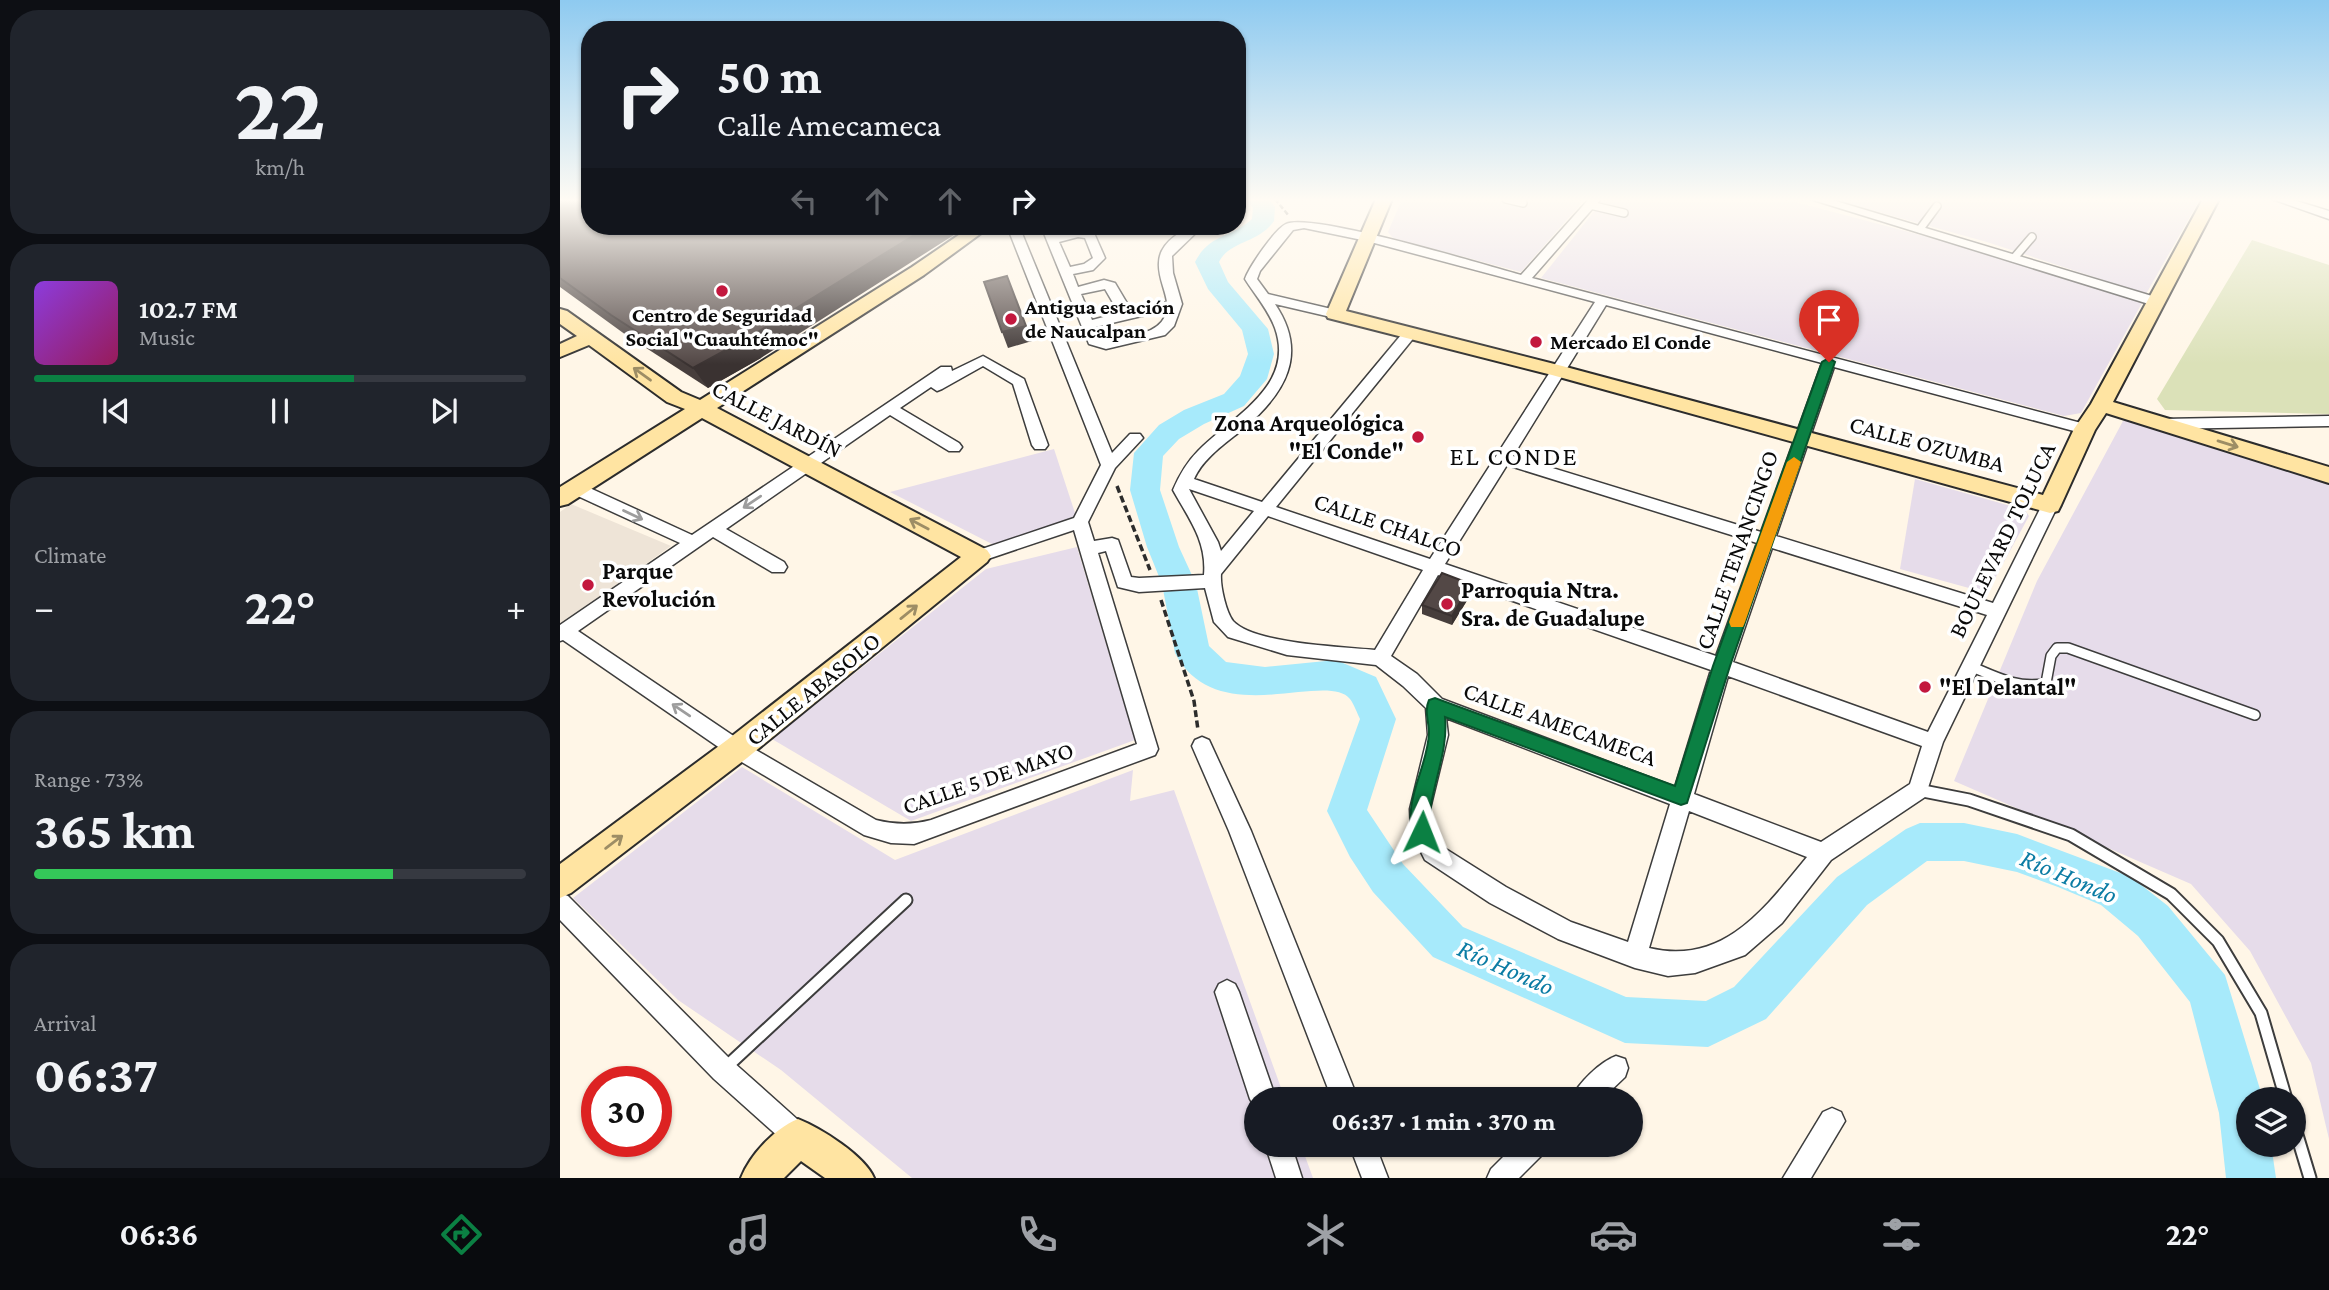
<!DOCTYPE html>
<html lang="en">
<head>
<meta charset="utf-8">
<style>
	:root { --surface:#171b24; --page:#20242c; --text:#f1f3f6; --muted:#9ea1a6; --line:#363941; --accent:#0b8043 }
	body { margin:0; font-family:"Crimson Pro",serif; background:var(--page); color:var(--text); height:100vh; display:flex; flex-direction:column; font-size:26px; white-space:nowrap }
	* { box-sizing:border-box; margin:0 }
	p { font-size:23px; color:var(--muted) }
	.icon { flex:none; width:38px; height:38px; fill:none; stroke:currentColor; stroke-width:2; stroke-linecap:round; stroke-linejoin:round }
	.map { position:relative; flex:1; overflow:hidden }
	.drawer { display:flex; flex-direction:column; gap:10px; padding:10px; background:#0d0f14; width:560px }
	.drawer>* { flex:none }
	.hud { position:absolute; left:21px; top:21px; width:665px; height:214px; border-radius:28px; box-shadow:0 2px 5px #0004; background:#171b24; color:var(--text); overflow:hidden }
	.tools { position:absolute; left:1676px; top:1087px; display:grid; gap:14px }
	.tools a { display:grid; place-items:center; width:70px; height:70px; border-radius:50%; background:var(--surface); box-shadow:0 2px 5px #0004; font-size:35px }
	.speed { position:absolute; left:21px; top:1066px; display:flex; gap:14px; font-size:35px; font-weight:700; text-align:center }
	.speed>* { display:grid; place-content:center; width:91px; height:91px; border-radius:50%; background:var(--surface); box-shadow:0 2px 5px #0004; line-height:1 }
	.speed .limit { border:10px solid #d22; background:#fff; color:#111 }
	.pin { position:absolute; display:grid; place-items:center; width:60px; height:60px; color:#fff; margin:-72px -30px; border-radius:50% 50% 50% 0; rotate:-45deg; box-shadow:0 0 7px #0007 }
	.pin .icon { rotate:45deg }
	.me { position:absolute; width:77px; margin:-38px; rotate:2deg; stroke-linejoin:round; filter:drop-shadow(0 0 5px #0008) }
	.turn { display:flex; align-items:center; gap:24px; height:147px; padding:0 21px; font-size:32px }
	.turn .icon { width:91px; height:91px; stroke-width:2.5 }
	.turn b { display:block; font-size:49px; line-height:60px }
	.lanes { display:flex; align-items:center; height:66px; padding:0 21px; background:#0003; justify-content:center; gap:35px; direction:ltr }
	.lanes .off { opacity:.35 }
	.big { font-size:52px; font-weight:700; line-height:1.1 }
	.drawer .tile { flex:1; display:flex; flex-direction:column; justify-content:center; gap:10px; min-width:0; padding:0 24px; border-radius:28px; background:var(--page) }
	.drawer .dial { align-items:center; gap:0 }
	.dial b { font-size:91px; line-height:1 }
	.song { display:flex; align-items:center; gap:21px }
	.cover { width:84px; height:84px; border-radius:10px; background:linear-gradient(135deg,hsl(270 70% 55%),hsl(330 70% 35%)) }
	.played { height:7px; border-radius:4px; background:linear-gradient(90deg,var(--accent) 65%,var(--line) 65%) }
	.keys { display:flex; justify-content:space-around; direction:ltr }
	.heat { display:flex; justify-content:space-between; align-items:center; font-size:38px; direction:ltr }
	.charge { height:10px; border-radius:5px; background:linear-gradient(90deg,#34c759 73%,var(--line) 0) }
	.trip { position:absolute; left:684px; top:1087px; width:399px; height:70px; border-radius:35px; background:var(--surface); box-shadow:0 2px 5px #0004; font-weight:700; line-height:70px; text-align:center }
	.dock { display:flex; height:112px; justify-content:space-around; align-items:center; background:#090b0e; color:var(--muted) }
	.dock .icon { width:49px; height:49px }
	.dock .selected { color:var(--accent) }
	.dock b { font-size:32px; color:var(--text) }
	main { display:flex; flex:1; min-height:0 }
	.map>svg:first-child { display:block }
	.industrial { fill:#e6dcea }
	.cemetery { fill:#dbe1b8 }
	.plaza { fill:#eee4d7 }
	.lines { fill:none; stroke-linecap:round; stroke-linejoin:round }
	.river { fill:#a7eafb; fill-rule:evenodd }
	.lane-far2-casing { stroke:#3d3d3d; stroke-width:10 }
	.lane-far1-casing { stroke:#3d3d3d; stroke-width:12 }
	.lane-casing { stroke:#3d3d3d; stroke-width:15 }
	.street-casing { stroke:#3d3d3d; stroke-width:3 }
	.secondary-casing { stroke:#2c2c2c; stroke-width:4 }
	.path-far1 { stroke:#2c2c2c; stroke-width:2.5; stroke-dasharray:5 2.5; stroke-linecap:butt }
	.path { stroke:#2c2c2c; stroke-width:3.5; stroke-dasharray:7 3.5; stroke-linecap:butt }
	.lane-far2 { stroke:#fff; stroke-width:7 }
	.lane-far1 { stroke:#fff; stroke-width:9 }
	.lane { stroke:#fff; stroke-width:11 }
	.street { fill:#fff; fill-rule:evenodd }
	.secondary { fill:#ffe4a2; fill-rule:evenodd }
	.wall { fill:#473e3c }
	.shaded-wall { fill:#3a3231 }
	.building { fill:#534846; stroke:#3a3231; stroke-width:2 }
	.oneway { stroke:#9d8d65 }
	.oneway2 { stroke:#9d9d9d }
	.route { fill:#0b8043; stroke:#07532c; stroke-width:2 }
	.slow { fill:#f59e0b }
	.poi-dot { fill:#c3183e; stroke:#fff; stroke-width:2.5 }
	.labels { text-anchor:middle; stroke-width:7; stroke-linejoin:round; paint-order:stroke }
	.far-poi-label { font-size:21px; font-weight:bold; fill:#0a0a0a; stroke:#fff; text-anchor:start }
	.street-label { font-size:24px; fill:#0a0a0a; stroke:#fff }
	.poi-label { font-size:24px; font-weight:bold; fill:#0a0a0a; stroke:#fff; text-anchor:start }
	.neighbourhood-label { font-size:26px; letter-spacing:2px; fill:#0a0a0a; stroke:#fff }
	.water-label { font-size:26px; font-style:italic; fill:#0b7ca4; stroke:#fff }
</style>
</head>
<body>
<main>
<section class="drawer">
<div class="tile dial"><b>22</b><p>km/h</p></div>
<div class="tile">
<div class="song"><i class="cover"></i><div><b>102.7 FM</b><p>Music</p></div></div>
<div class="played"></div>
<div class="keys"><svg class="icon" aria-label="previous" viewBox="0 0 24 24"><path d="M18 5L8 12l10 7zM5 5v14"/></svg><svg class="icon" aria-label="pause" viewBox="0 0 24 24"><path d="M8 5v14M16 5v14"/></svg><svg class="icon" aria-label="next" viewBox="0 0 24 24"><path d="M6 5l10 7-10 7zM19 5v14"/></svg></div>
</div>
<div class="tile"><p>Climate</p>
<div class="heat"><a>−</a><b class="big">22°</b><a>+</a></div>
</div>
<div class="tile"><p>Range · 73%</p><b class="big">365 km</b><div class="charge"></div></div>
<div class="tile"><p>Arrival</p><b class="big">06:37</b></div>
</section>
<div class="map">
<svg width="1769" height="1178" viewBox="0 0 1769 1178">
	<rect width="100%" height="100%" fill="#fff6e7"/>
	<!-- industrial -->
	<g class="industrial">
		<path d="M842,199h183l-64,73 -128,-34 -5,-6z"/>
		<path d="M1044,199h180l174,46 184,58 -61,110 -17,3 -523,-138z"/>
		<path d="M1272,199h368l-54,95 -159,-52z"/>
		<path d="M1563,421h9l197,62v656l-18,-76 -61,-112 -59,-67 -237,-103 83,-200z"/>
		<path d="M494,449l23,70 -83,26 -104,-53z"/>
		<path d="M1355,479l110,31 4,6 -42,77 -87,-24z"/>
		<path d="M517,547l58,193 -224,81 -139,-82 214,-170z"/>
		<path d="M182,767l153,93 238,-90 -3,31 44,-11 111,309h-29v45l45,1 12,33h-401l-131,-108 -103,-70 -105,-102z"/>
	</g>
	<!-- cemetery -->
	<path class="cemetery" d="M1692,240l77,25v149l-164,-4 -8,-11z"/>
	<!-- plaza -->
	<path class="plaza" d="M11,504l100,42 -111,79v-113z"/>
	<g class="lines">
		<!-- river -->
		<path class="river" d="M686,199h23l6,8 -1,14c-15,22 -45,20 -55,41l9,20 40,47 6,25 -7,25 -23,27 -40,18 -25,15 -16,17 -3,34 19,57 17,37 13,62 17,16 39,5 71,-7 40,17 20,42 -29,91 36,54 60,63 163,70 80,4 28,-14 103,-110 69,-48 14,-6h44l53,11 114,43 37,29 57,69 38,124h-14v45h22l5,34h-50l-7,-65 -29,-111 -52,-66 -37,-31 -43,-18 -41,-15 -53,-11h-37l-60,44 -101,114 -58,28 -83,-4 -192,-86 -60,-65 -23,-35 -23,-46 33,-92c-3,-6 -6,-15 -10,-20 -24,-29 -134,33 -175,-46l-13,-69 -15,-37 -17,-57 4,-37 25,-28 25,-15 40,-16 16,-18 8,-22 -6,-24 -34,-41 -13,-27c15,-29 35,-23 57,-43l1,-11z"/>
		<defs>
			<g id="lane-far2">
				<path d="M946,199l17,4"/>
				<path d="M1030,205l34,8"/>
				<path d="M1360,229l17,-23"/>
				<path d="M1454,258l18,-21"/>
			</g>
			<path id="lane-far1" d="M1410,666c24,10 49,24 76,17l5,-27 6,-8h11l187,67"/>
			<g id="lane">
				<path d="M1358,790l51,10 102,35 100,59 47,47 43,72 25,86"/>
				<path d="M164,1069l182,-169"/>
				<path d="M1734,1125l16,53"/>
			</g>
			<g id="street">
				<path d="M1029,199h12l-69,79 553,146 8,5 -8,5 -251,-67 -58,169 217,67 51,-102 6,-2 8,6 -115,237 -18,55 -94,63 -49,63 -37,32 -50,18 -27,3 -33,-8 -77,-29 -68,-36 -65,-43 -14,-28 -1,-23 18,-74 -2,-27 -23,-22 -27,-21 -89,-10 -59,-18 -14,-15 -9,-34 -66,4 -21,-5 -12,-36 -8,2 60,196 -3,6 -241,89 -23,-1 -27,-8 -134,-80 -167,-115 -3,1v-16l120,-82 -111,-51 -2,-4 2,-4h12l111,51 249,-168h10l1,4 31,-15 41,23 24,66 -3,4h-10l-3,-4 -19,-61 -30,-18 -41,23 -5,2 -6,-4 -31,21 59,35 3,4 -3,4h-10l-59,-36 -164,114 58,33 3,5 -3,5h-12l-59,-35 -135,94 166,112 132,77c20,5 36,5 55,0l206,-76 -63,-214 -95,32 -6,-2 -3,-4 3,-4 101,-34 27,-53 -94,-239h12l93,227 18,-19h10l3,4 -28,30 -27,54 6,19 18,-3 6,2 13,37 8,1 65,-3c3,-34 -15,-56 -31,-85 6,-14 13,-27 25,-39 33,-34 98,-64 77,-123 -7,-19 -20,-33 -30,-49 4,-12 30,-50 41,-55 25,-12 199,41 235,51zM744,228l63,13 228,61 -165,257 -154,-52 140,-172v-6h-10l-144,173 -68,-23c9,-21 32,-36 49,-50 42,-35 66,-75 32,-125l60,14 7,-4 -2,-3 -72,-17 -11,-15 3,-8 33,-41zM1046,305l216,58 -61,169 -248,-76zM947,465l250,78 -41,113 -271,-92zM629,489l65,22 -33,40 -3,-9zM708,516l155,54 -48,80c-32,-3 -121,-6 -142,-29 -7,-9 -13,-35 -12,-47zM1212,548l215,67 -59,117 -195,-70zM878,575l273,95 -36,117 -233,-88 -25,-25 -26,-18zM1168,676l194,70 -12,38 -89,58 -127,-48zM886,718l224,86 -42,138 -57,-20 -65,-35 -65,-41 -9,-15 -2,-22 18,-74zM1129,811l118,46c-42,51 -83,109 -158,91z"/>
				<path d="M1250,199h19l333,100 2,3 -7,4 -5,-1z"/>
				<path d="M1712,199h18l39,12v8z"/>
				<path d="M481,226h12l4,9 21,-6 16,4 11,25 -12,12 -20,4 5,13 26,-7 11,3 16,27 36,-8c-2,-13 -9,-26 -8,-39 0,-21 26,-37 44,-37l-31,30 1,17 9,31 -8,22 -9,9 -59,14 -17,-5zM518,237l7,1 8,20 -9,6 -14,3 -11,-25zM545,289l14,24 -27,7 -11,-26zM607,310c-5,26 -39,25 -60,31l-7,-3 -5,-11z"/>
				<path d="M1769,416v10l-167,3 -8,-5 8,-5z"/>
				<path d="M642,737l7,3 42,91 107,268h-26l-103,-268 -37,-85 3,-6z"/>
				<path d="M0,893l8,3 164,165 75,67 4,9 -4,9 -9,4 -9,-4 -75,-67 -154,-159z"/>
				<path d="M667,980l8,4 4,8 37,107h-20v10l-6,-10 -35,-107 4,-8z"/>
				<path d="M1056,1056l9,3 3,9 -3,9 -23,22h-31c7,-16 29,-37 45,-43z"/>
				<path d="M1272,1108l9,4 4,9 -34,57h-28l40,-66z"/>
				<path d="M705,1144h26l11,34h-26z"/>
				<path d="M789,1144h26l13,34h-26z"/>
				<path d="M956,1144h32l-4,9 -25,25h-32l4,-9z"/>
			</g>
			<g id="secondary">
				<path d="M816,199h16l-46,112 220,56 477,128 31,-66 17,-25 112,-205h16l-106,203 216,65v16l-223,-70 -11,17 -34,75 -3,6 -8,2 -498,-138 -224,-57 -2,-4z"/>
				<path d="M412,226h19l-67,49 -207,133 270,142 4,6 -4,6 -240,196 -176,135 -11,5v-34l167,-124 234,-183 -259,-139 -134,86 -8,2v-19l125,-78 -18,-7 -78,-57 -29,12v-13l17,-8 -17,-12v-15l7,2 114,81 19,8 212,-133z"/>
				<path d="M238,1119c23,9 67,37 76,59h-49l-24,-17 -17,17h-43c9,-23 34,-50 57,-59z"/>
			</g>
		</defs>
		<!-- lane-far2 casing -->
		<use href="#lane-far2" class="lane-far2-casing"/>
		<!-- lane-far1 casing -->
		<use href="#lane-far1" class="lane-far1-casing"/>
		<!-- lane casing -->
		<use href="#lane" class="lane-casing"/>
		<!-- street casing -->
		<use href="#street" class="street-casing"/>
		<!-- secondary casing -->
		<use href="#secondary" class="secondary-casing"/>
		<!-- path-far1 -->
		<path class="path-far1" d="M715,199l14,17"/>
		<!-- path -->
		<g class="path">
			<path d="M557,486l33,84"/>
			<path d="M601,600l33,101 4,29"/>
		</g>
		<!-- lane-far2 -->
		<use href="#lane-far2" class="lane-far2"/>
		<!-- lane-far1 -->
		<use href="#lane-far1" class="lane-far1"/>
		<!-- lane -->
		<use href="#lane" class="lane"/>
		<!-- street -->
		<use href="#street" class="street"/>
		<!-- secondary -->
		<use href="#secondary" class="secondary"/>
	</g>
	<!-- wall -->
	<g class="wall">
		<path d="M0,199l201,159 -53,30 -82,-53 -66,-48z"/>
		<path d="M911,584v10l-19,31 -30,-11v-9z"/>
	</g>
	<!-- shaded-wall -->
	<g class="shaded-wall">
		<path d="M369,226h39l-207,132 -53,30 -15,-20z"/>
		<path d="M447,276l25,65 -24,7 -6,-16z"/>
		<path d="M911,584v10l-19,31v-9z"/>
	</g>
	<!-- building -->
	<g class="building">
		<path d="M0,199h30v27h339l-181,112 -55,30 -82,-53 -51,-37z"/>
		<path d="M447,276l19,50 -24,6 -18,-50z"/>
		<path d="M882,573l29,11 -19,32 -30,-11z"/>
	</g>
	<!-- one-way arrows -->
	<defs><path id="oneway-shaft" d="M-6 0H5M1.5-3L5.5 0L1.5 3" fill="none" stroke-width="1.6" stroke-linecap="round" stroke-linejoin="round" transform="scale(1.75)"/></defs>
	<g class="oneway">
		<use href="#oneway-shaft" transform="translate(82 374) rotate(-144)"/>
		<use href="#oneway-shaft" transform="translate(1668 444) rotate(17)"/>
		<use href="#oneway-shaft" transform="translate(359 524) rotate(-152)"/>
		<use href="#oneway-shaft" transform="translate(349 612) rotate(-39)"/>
		<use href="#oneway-shaft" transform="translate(54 842) rotate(-37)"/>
	</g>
	<g class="oneway2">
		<use href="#oneway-shaft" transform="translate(192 502) rotate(146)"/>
		<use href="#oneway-shaft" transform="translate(73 515) rotate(25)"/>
		<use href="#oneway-shaft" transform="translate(121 710) rotate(-146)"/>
	</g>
	<!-- sky -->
	<linearGradient id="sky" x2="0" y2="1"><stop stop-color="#8ecaf0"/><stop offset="0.55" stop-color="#fffbf4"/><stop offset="1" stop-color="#fffbf4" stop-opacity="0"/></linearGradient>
	<rect width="1769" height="364" fill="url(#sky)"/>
	<!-- route -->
	<path class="route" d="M1269,358l6,4 -105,304 -43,137 -6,2 -236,-88c3,30 -9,58 -14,88 -2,11 3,22 -2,33l-7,3 -7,-3c-15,-34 13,-70 14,-105 0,-11 -5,-22 0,-33l6,-2 240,88 38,-120 109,-304z"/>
	<!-- slow -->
	<path class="slow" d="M1234,457l7,5 -56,160 -2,5h-12l-2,-5 58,-160z"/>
	<!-- markers -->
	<g class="poi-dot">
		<circle cx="162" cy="291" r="7"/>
		<circle cx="451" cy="319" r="7"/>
		<circle cx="976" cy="342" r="7"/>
		<circle cx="858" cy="437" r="7"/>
		<circle cx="28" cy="585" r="7"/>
		<circle cx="887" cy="604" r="7"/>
		<circle cx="1365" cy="687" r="7"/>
	</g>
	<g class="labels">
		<!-- far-poi labels -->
		<g class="far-poi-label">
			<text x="465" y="314">Antigua estación<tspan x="465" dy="24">de Naucalpan</tspan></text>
			<text x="162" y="322" text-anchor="middle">Centro de Seguridad<tspan x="162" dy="24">Social "Cuauhtémoc"</tspan></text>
			<text x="990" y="349">Mercado El Conde</text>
		</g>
		<!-- street labels -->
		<g class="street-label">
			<text transform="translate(217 419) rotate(27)" y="8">CALLE JARDÍN</text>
			<text transform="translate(1367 444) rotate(15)" y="8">CALLE OZUMBA</text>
			<text transform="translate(828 525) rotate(19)" y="8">CALLE CHALCO</text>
			<text transform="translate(1442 540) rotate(-64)" y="8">BOULEVARD TOLUCA</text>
			<text transform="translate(1177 550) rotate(-71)" y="8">CALLE TENANCINGO</text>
			<text transform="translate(253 689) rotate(-39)" y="8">CALLE ABASOLO</text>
			<text transform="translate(1000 724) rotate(20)" y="8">CALLE AMECAMECA</text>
			<text transform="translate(428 778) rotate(-19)" y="8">CALLE 5 DE MAYO</text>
		</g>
		<!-- poi labels -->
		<g class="poi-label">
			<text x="844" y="431" text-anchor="end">Zona Arqueológica<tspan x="844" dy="28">"El Conde"</tspan></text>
			<text x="42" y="579">Parque<tspan x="42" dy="28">Revolución</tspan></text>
			<text x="901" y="598">Parroquia Ntra.<tspan x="901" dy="28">Sra. de Guadalupe</tspan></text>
			<text x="1379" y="695">"El Delantal"</text>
		</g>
		<!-- neighbourhood labels -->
		<g class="neighbourhood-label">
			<text x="954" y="465">EL CONDE</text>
		</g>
		<!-- water labels -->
		<g class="water-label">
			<text transform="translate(1509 876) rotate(23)" y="9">Río Hondo</text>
			<text transform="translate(946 967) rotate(24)" y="9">Río Hondo</text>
		</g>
	</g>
</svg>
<div class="tools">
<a><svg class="icon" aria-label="layers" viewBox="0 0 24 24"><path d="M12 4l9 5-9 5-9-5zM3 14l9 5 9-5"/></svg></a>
</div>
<div class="speed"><div class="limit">30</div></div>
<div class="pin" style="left:1269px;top:362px;background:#d93025"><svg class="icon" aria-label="arrive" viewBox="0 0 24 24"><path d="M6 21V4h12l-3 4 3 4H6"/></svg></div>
<svg class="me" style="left:862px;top:832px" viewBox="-20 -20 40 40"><path d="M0-17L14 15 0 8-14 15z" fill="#0b8043" stroke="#fff" stroke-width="4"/></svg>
<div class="trip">06:37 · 1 min · 370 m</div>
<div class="hud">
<div class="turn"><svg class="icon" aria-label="right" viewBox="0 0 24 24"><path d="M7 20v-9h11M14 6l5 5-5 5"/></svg><div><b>50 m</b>Calle Amecameca</div></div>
<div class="lanes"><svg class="icon off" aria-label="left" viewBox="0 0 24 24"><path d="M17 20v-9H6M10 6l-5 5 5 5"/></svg><svg class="icon off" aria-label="ahead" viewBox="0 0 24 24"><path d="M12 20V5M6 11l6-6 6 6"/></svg><svg class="icon off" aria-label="ahead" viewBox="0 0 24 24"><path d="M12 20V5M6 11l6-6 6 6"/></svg><svg class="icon" aria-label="right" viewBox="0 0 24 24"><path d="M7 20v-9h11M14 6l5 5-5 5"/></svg></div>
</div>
</div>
</main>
<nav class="dock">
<b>06:36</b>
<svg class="icon selected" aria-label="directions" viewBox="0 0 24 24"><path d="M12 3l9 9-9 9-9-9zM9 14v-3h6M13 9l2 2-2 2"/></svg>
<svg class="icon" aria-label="music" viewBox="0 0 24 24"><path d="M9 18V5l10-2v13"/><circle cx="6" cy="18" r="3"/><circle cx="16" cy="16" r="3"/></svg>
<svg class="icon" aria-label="phone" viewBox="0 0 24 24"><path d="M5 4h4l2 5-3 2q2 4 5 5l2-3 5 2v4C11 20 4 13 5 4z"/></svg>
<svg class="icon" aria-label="climate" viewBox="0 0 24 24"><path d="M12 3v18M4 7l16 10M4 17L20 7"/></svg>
<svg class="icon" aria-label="car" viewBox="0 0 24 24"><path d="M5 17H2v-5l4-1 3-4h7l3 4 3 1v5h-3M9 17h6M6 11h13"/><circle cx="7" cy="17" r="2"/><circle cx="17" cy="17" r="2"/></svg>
<svg class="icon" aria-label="filters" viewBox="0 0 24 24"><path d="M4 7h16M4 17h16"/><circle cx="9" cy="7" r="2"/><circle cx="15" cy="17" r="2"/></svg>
<b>22°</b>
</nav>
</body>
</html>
